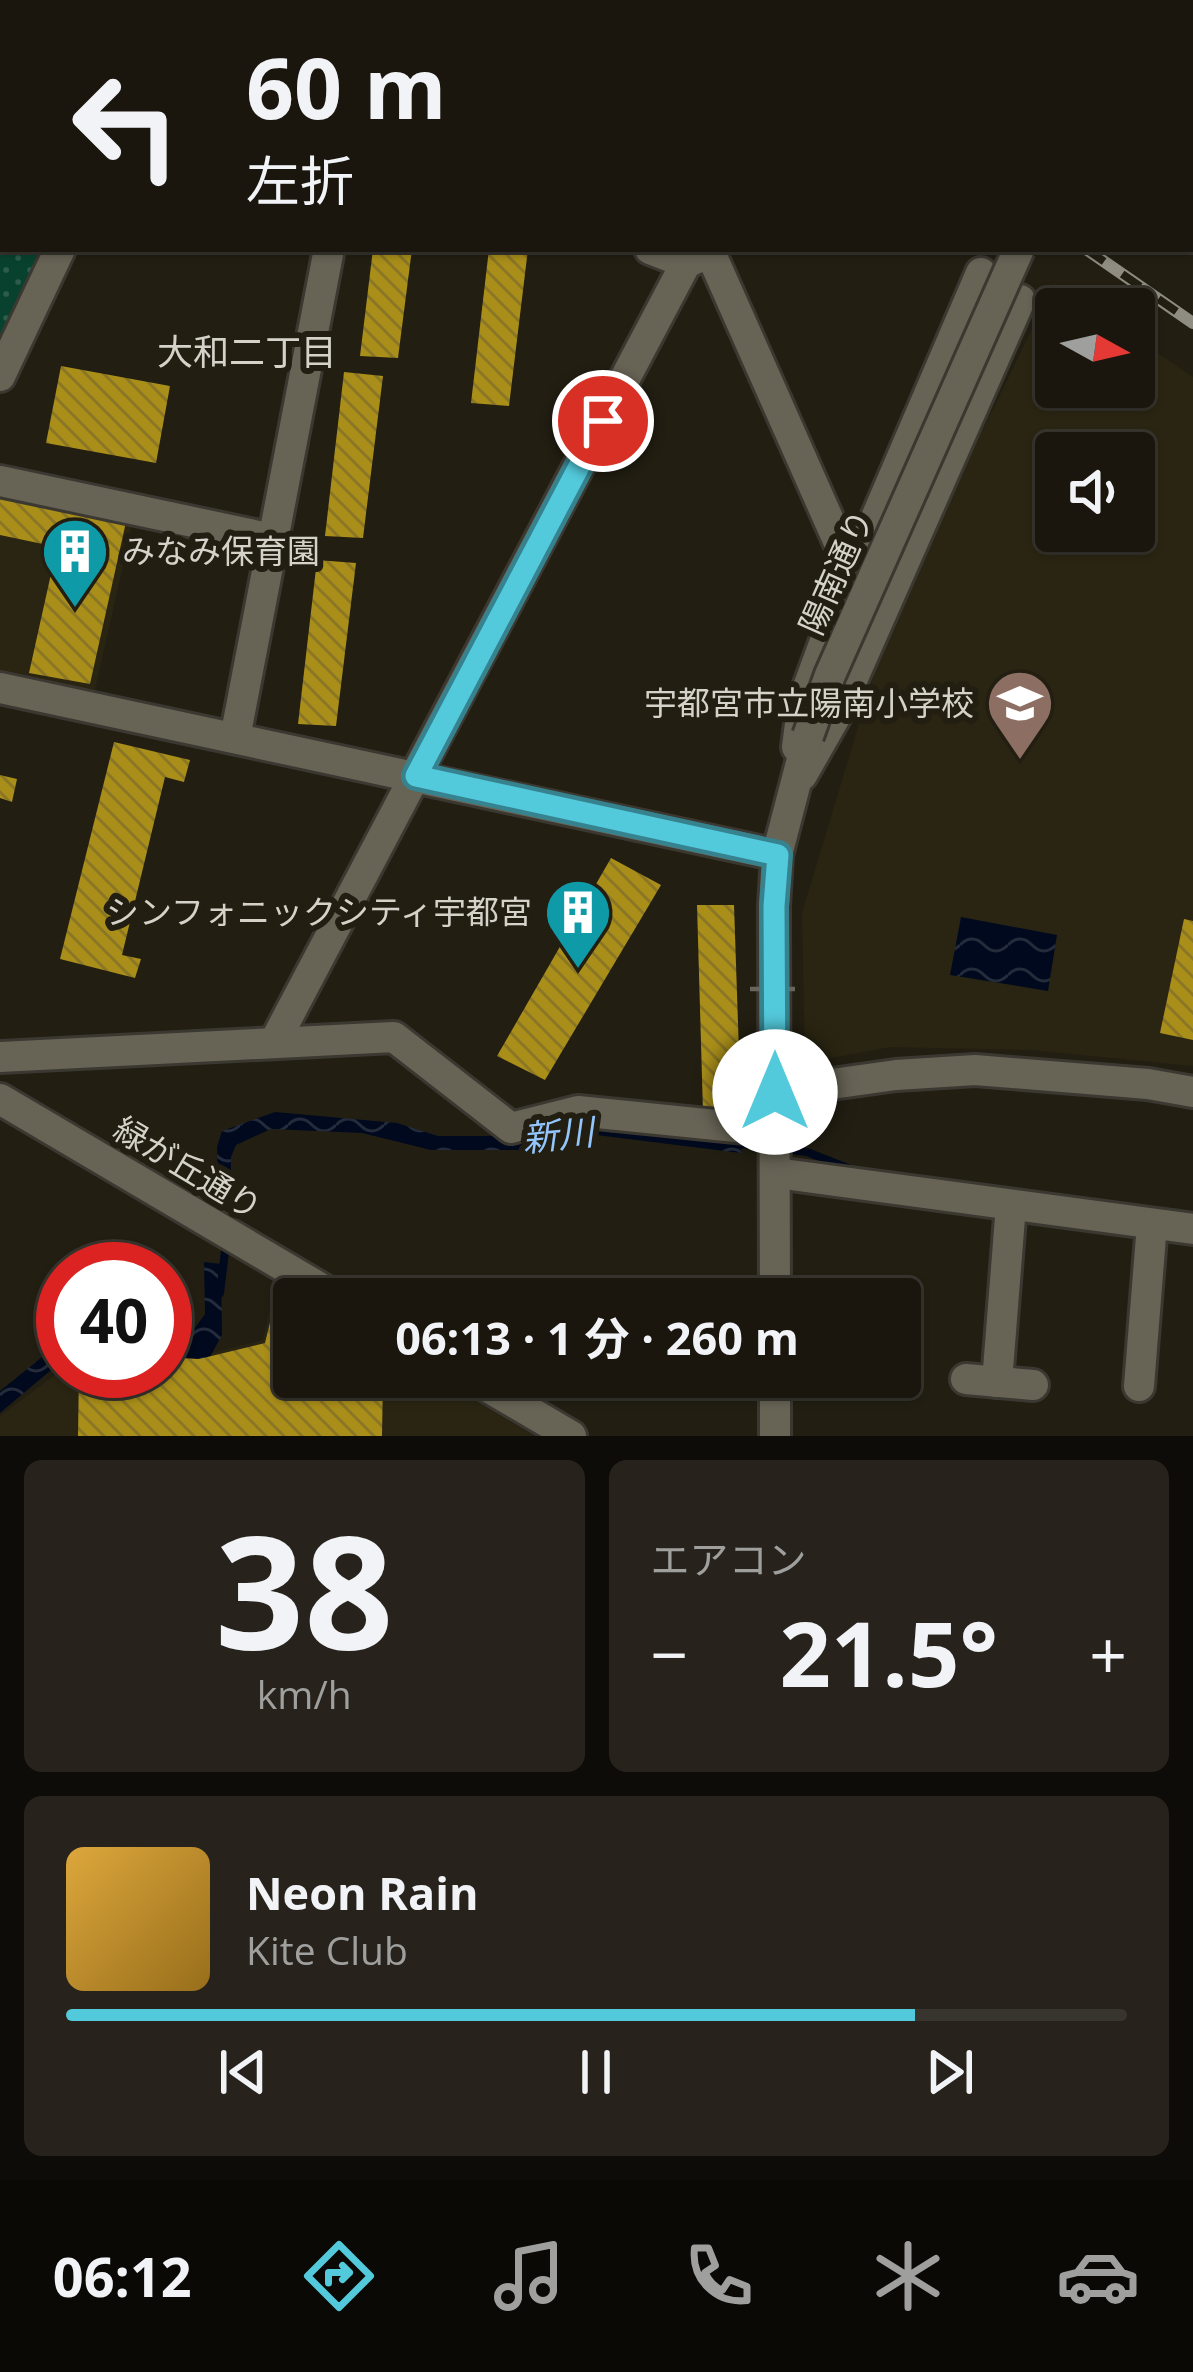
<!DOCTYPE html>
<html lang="ja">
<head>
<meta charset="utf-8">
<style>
	:root { --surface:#1a160e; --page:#27231c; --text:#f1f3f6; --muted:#9f9f9e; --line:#38352e; --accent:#53cadc }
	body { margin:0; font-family:"Open Sans","Noto Sans JP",sans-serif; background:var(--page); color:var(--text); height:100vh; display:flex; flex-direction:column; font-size:45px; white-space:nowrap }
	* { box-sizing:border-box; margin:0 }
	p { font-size:39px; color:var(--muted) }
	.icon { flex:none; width:66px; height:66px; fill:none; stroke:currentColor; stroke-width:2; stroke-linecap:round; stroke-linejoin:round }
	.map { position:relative; height:1436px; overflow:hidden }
	.side { display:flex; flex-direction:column; gap:24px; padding:24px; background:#0e0c08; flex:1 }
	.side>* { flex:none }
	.top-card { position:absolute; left:0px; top:0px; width:1194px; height:252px; box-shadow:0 3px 9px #0004,0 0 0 3px var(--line); background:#1a160e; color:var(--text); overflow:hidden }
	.needle { width:78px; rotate:98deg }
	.controls { position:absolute; left:1035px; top:288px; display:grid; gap:24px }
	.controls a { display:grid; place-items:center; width:120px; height:120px; border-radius:12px; background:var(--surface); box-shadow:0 3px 9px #0004,0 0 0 3px var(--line); font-size:60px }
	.speed { position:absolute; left:36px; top:1242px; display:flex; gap:24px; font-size:60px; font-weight:700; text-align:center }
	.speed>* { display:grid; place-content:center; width:156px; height:156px; border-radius:50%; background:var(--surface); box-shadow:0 3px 9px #0004,0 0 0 3px var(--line); line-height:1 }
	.speed .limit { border:18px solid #d22; background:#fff; color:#111 }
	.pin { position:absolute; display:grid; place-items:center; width:102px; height:102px; color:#fff; margin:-51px; border:6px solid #fff; border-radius:50%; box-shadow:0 3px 12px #0007 }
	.me { position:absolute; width:132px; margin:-66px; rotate:0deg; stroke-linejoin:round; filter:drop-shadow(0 0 9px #0008) }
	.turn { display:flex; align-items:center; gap:42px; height:252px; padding:0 48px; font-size:54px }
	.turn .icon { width:156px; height:156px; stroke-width:2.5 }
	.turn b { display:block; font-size:84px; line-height:102px }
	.big { font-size:90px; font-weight:700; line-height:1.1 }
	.side .card { flex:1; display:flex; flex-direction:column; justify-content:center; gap:18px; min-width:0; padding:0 42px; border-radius:18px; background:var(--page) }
	.side .dial { align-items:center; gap:0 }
	.dial b { font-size:156px; line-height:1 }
	.song { display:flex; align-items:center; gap:36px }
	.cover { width:144px; height:144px; border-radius:18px; background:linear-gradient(135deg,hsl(40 70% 55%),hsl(40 70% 35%)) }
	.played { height:12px; border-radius:6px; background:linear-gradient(90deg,var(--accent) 80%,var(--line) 80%) }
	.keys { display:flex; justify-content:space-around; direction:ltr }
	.heat { display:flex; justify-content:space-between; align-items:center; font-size:66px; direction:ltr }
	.side .tiles { flex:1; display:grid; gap:24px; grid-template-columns:1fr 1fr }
	.card:last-child { grid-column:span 2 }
	.trip { position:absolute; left:273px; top:1278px; width:648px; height:120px; border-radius:12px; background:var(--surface); box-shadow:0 3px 9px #0004,0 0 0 3px var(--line); font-weight:700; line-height:120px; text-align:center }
	.menu { display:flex; height:192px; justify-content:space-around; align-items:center; background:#0a0906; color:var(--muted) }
	.menu .icon { width:84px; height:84px }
	.menu .on { color:var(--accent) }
	.menu b { font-size:54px; color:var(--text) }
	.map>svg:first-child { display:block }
	.built { fill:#2a2512; fill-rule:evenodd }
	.park { fill:url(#park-dots) }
	.water { fill:url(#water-waves) }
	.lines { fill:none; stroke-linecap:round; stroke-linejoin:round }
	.stream { stroke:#00091d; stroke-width:8 }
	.building { fill:url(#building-back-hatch) }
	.minor-casing { stroke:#3b3831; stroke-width:36 }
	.tertiary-casing { stroke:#3b3831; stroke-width:36 }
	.minor { stroke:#676355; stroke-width:30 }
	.tertiary { stroke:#676355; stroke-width:30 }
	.rail-casing { stroke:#8f8c82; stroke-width:12 }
	.rail { stroke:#221e12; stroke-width:8; stroke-dasharray:22; stroke-linecap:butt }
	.tertiary-bridge-casing { stroke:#3b3831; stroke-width:36; stroke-linecap:butt }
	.path-bridge { stroke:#69655b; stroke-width:4.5; stroke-dasharray:12 6; stroke-linecap:butt }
	.tertiary-bridge { stroke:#676355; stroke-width:30 }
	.route-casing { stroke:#36838f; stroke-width:30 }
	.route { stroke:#53cadc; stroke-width:21 }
	.labels { text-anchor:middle; stroke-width:12; stroke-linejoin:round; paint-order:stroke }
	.poi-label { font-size:33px; fill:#d5d2ca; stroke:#221e12; text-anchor:end }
	.street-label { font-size:33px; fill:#d5d2ca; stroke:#221e12 }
	.neighbourhood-label { font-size:36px; fill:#d5d2ca; stroke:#221e12 }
	.water-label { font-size:36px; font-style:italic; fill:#93c6fc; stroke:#221e12 }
</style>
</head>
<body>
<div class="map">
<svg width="1193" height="1436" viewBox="0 0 1193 1436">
	<defs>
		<pattern id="park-dots" width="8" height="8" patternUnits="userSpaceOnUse" patternTransform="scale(3)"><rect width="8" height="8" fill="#08422f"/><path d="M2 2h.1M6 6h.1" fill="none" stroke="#2b5c4c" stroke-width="1.8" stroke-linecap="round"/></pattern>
		<pattern id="water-waves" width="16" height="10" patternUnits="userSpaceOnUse" patternTransform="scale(3)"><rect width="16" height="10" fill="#00091d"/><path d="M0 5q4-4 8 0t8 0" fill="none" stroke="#242c3c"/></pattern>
		<pattern id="building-back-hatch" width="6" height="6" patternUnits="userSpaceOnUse" patternTransform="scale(3)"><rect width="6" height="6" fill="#a98e1a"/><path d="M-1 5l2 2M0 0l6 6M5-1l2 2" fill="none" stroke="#8a7624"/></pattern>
	</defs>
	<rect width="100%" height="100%" fill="#221e12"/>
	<!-- built -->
	<g class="built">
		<path d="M1055,283l38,26h-37v78h78v-50l59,40v689l-162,-16 -141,-3 -85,16 -3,-150 91,-302zM1056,453h78v78h-78z"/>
		<path d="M0,490l134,27 -40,177 -94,-18z"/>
		<path d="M275,1285l24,14h-5v78h140l101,59h-535v-20l63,-47 102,2 39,-16 59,-15z"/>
	</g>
	<!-- park -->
	<path class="park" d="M0,0l87,3h-84v246h44l-47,99z"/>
	<!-- water -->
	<g class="water">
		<path d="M961,917l96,18 -9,56 -98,-16z"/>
		<path d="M275,1112l122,11 41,13h57l4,6 17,1 68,-18 158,20 -1,8 -161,-20 -62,17h-87l-69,-17 -91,-4 -35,16 -5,12v44l-13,-2 -1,-52 5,-16z"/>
		<path d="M204,1262l17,2 1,71 -12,22 -14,5 -31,-2v-22l27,-6 13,-18z"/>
		<path d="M63,1345v15l-63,53v-22l52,-42z"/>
	</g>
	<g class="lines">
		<!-- stream -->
		<g class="stream">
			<path d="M680,1137l87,10"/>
			<path d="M781,1149l26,3 46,18"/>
			<path d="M220,1293l6,-50"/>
		</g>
	</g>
	<!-- building -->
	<g class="building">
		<path d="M373,249h39l-14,109 -38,-2z"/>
		<path d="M489,249h39l-19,157 -38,-3z"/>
		<path d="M61,366l109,20 -14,77 -110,-20z"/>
		<path d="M344,372l39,4 -20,162 -38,-2z"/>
		<path d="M0,494l126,28 -36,162 -61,-11 28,-126 -57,-12z"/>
		<path d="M317,560l39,3 -20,163 -38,-2z"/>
		<path d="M114,742l76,18 -6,22 -19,-5 -43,178 19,4 -6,19 -75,-19z"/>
		<path d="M0,775l17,4 -5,23 -12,-4z"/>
		<path d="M611,858l50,27 -116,195 -48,-24z"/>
		<path d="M697,905h37l7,206 -38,1z"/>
		<path d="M1184,919l9,2v119l-33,-7z"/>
		<path d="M277,1294l17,10v73h89l-1,59h-304l1,-65h86v-14l34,2 66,-16z"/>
	</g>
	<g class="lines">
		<defs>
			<g id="minor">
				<path d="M146,0l1,3"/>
				<path d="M412,0l5,3"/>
				<path d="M852,0l4,3"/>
				<path d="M1096,3l2,-3"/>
				<path d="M1158,3l1,-3"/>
				<path d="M1191,66h2"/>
				<path d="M1191,230l2,2"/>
				<path d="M650,249l36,14 24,-11 129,291 15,24"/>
				<path d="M0,376l60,-127"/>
				<path d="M0,481l273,58"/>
				<path d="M235,738l94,-489"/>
				<path d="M797,747l6,-46 33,-90 145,-338"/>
				<path d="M802,775l36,-63 182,-412"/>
				<path d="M275,1041l411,-778"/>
				<path d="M0,1057l394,-20 117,91 67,-17 197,20"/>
				<path d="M775,1092l121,-17 79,-5 173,14 45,8"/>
				<path d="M776,1173l417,56"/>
				<path d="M966,1379l67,6"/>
				<path d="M997,1382l14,-177"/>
				<path d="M1139,1386l13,-162"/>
			</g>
			<g id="tertiary">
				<path d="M1128,3l2,-3"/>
				<path d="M0,688l777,167"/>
				<path d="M0,1099l339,200"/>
				<path d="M775,1299l-1,-393 3,-51 31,-119"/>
				<path d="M471,1377l100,59"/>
				<path d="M775,1436v-59"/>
			</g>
		</defs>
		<!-- minor casing -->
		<use href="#minor" class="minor-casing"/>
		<!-- tertiary casing -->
		<use href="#tertiary" class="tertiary-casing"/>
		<!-- minor -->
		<use href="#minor" class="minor"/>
		<!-- tertiary -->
		<use href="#tertiary" class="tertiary"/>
		<defs>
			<g id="rail">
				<path d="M730,0l4,3"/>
				<path d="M1086,249l107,74"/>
			</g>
		</defs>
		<!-- rail casing -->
		<use href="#rail" class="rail-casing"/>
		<!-- rail -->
		<use href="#rail" class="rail"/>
		<defs>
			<path id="tertiary-bridge" d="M808,736l22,-61 189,-426"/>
		</defs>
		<!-- tertiary-bridge casing -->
		<use href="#tertiary-bridge" class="tertiary-bridge-casing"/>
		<!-- path-bridge -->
		<path class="path-bridge" d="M750,989h45"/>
		<!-- tertiary-bridge -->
		<use href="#tertiary-bridge" class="tertiary-bridge"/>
	</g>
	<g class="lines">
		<defs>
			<path id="route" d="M603,421l-187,355 362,79 -4,51 1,186"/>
		</defs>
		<!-- route casing -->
		<use href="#route" class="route-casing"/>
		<!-- route -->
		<use href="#route" class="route"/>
	</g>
	<!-- icons -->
	<defs>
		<symbol id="building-pin" viewBox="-11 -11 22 30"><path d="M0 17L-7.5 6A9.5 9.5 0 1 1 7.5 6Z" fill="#0f9aa8" stroke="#221e12"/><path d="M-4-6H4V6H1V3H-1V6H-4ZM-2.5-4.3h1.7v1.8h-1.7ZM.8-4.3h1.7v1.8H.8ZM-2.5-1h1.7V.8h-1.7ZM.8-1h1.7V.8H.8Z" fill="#fff"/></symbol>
		<symbol id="school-pin" viewBox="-11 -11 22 30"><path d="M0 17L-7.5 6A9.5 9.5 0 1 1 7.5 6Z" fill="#8d6e63" stroke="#221e12"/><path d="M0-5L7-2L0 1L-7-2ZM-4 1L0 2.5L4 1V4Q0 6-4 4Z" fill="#fff"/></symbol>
	</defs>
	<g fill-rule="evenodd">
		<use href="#building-pin" x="37" y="513" width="76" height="104"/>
		<use href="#school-pin" x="982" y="665" width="76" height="104"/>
		<use href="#building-pin" x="540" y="874" width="76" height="104"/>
	</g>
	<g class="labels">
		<!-- poi labels -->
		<g class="poi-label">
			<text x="122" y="563" text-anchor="start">みなみ保育園</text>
			<text x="974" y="715">宇都宮市立陽南小学校</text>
			<text x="532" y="924">シンフォニックシティ宇都宮</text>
		</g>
		<!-- street labels -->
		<g class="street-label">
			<text transform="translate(836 572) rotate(-66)" y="12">陽南通り</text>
			<text transform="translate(188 1168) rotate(31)" y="12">緑が丘通り</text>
		</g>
		<!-- neighbourhood labels -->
		<g class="neighbourhood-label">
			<text x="247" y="365">大和二丁目</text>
		</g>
		<!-- water labels -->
		<g class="water-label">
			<text transform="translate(558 1135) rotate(-6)" y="13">新川</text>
		</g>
	</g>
</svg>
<div class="controls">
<a><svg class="needle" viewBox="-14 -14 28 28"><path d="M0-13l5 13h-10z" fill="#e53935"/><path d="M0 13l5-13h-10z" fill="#9f9f9e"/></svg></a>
<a><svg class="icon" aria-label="sound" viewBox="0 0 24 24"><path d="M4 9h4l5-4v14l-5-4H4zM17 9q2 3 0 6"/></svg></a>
</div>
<div class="speed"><div class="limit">40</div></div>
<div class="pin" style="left:603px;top:421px;background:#d93025"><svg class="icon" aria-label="arrive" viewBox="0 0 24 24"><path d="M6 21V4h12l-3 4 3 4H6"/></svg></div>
<svg class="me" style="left:775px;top:1092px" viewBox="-20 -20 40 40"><circle r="19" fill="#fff"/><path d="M0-13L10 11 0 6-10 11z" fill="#53cadc"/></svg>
<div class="trip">06:13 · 1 分 · 260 m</div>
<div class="top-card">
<div class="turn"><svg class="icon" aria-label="left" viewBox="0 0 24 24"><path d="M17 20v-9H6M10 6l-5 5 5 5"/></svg><div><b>60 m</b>左折</div></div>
</div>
</div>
<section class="side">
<div class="tiles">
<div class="card dial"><b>38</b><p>km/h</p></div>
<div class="card"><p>エアコン</p>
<div class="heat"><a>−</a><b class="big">21.5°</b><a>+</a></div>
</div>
<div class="card">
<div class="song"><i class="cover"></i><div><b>Neon Rain</b><p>Kite Club</p></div></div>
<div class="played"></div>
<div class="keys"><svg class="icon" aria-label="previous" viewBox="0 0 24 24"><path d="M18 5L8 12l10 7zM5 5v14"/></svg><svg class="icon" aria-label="pause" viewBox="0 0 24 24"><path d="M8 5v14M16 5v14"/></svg><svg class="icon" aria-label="next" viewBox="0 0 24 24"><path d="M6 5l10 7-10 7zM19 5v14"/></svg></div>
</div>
</div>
</section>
<nav class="menu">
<b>06:12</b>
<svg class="icon on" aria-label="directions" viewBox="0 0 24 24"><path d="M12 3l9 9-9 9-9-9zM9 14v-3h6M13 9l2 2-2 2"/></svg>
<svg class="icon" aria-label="music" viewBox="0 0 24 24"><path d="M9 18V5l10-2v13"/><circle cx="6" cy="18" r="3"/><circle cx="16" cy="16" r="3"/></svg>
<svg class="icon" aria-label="phone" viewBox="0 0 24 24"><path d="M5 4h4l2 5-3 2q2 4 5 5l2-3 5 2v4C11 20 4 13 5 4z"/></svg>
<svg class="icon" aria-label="climate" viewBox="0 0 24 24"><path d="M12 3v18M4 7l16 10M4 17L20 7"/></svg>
<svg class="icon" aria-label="car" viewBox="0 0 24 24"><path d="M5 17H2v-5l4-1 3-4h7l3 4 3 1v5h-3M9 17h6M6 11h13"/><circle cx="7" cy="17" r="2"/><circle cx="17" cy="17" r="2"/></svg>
</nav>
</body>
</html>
